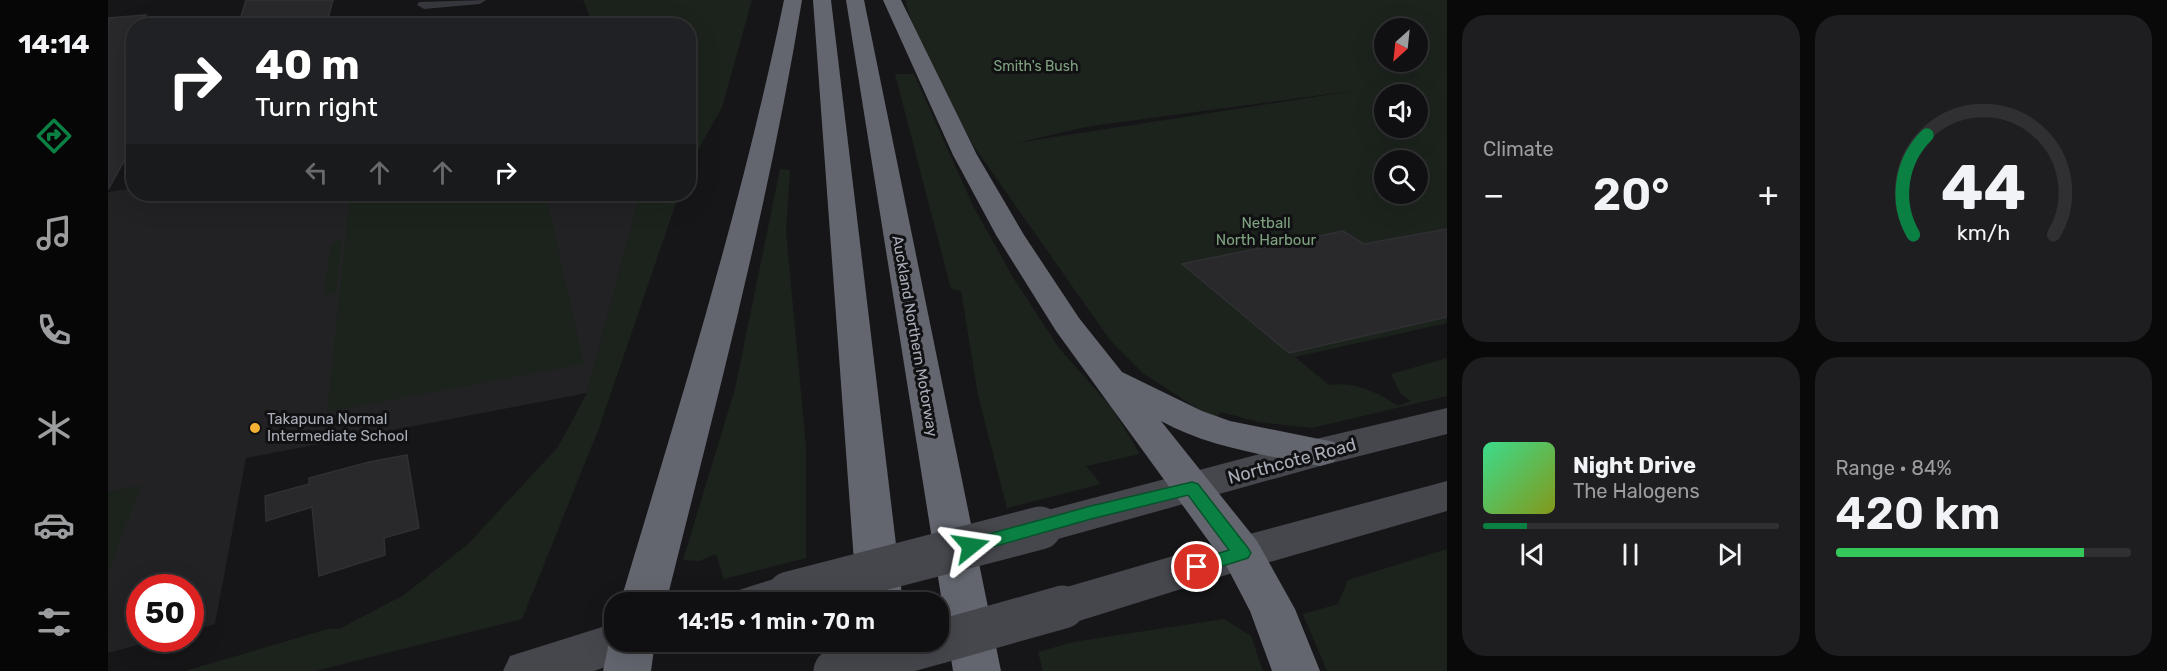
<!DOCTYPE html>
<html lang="en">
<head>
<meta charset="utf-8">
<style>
	:root { --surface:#101012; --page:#1e1e20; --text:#f1f3f6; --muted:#9c9d9f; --line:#303032; --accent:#0b8043 }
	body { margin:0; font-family:Rubik,sans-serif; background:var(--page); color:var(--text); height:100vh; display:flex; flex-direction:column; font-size:22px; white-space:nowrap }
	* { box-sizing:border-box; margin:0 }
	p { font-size:20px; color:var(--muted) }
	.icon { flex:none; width:33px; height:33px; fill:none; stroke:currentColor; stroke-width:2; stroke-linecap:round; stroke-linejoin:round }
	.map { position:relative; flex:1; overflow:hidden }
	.details { display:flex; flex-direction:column; gap:15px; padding:15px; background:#09090a; width:720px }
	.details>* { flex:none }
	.banner { position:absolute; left:18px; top:18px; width:570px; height:183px; border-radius:24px; box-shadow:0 6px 24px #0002,0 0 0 2px var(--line); background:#202124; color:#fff; overflow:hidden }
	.needle { width:39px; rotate:207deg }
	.buttons { position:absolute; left:1266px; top:18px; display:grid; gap:12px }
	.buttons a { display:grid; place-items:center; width:54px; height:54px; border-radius:50%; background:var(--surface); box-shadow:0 6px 24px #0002,0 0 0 2px var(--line); font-size:30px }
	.speed { position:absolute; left:18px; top:574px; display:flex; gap:12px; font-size:30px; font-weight:700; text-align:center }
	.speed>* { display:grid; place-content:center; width:78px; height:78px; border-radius:50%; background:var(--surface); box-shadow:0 6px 24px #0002,0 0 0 2px var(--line); line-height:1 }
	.speed .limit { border:9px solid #d22; background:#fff; color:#111 }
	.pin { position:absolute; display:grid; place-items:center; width:51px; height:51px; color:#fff; margin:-26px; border:3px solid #fff; border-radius:50%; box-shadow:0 2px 6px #0007 }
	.me { position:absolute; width:66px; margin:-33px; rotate:75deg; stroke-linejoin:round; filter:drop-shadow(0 0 4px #0008) }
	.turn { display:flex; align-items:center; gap:21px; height:126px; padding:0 30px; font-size:27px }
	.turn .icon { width:78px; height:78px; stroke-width:2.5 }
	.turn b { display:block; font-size:42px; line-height:51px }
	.lanes { display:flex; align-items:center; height:57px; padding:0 30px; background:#0003; justify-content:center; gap:30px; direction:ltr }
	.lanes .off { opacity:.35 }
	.big { font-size:45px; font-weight:600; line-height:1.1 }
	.details .widget { flex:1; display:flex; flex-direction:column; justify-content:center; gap:9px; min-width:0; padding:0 21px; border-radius:24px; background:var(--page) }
	.details .dial { align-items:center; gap:0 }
	.dial svg { height:156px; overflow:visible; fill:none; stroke:var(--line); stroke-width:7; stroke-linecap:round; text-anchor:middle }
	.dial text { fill:var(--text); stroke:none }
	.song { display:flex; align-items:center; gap:18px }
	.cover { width:72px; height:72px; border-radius:9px; background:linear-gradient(135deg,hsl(150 70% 55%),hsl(70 70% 35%)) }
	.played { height:6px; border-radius:3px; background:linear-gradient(90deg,var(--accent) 15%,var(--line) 15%) }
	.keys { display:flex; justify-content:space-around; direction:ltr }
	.heat { display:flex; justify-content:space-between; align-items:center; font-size:33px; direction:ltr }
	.charge { height:9px; border-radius:4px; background:linear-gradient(90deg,#34c759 84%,var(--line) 0) }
	.details .tiles { flex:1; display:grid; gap:15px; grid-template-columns:repeat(2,1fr) }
	.trip { position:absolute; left:496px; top:592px; width:345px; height:60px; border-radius:24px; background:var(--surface); box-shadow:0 6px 24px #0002,0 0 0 2px var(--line); font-weight:600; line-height:60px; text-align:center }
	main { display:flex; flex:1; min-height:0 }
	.tabs { display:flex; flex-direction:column; width:108px; justify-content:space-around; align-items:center; background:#060607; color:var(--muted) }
	.tabs .icon { width:42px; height:42px }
	.tabs .selected { color:var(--accent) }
	.tabs b { font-size:27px; color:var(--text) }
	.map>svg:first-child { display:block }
	.built { fill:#222225 }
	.green { fill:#1c231d; fill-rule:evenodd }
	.building { fill:#29292c; stroke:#303034; stroke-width:1.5 }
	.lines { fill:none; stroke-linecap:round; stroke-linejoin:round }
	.street { fill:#37383d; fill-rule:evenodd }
	.secondary { fill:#45474d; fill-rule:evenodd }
	.highway { fill:#63666e; fill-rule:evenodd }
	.secondary-bridge { stroke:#45474d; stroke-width:43 }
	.route { fill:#0b8043; stroke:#07532c; stroke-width:1.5 }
	.poi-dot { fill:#f2b134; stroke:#111113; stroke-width:2 }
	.labels { text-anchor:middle; stroke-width:6; stroke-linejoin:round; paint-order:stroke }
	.far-park-label { font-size:14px; fill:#7fa381; stroke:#111113 }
	.park-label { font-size:15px; fill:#7fa381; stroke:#111113 }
	.street-label { font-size:15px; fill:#a8adb8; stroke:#111113 }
	.poi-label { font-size:15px; fill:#a8adb8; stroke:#111113; text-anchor:start }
	.near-street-label { font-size:18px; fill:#a8adb8; stroke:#111113 }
</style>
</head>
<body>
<main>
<nav class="tabs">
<b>14:14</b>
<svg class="icon selected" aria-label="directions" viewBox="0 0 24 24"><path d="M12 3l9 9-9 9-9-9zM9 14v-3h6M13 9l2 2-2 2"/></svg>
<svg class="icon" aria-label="music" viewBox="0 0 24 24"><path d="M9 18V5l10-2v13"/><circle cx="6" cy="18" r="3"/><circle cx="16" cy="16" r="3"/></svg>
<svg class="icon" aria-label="phone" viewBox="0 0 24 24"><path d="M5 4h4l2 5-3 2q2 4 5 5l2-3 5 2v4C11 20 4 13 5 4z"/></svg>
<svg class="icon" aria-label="climate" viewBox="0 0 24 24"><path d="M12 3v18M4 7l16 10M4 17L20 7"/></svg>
<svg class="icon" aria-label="car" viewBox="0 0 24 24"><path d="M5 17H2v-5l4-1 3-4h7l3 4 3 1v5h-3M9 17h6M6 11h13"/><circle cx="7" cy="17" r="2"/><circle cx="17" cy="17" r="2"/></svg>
<svg class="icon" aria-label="filters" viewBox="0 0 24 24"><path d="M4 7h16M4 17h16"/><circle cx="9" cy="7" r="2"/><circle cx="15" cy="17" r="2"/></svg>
</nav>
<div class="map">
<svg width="1339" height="671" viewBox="0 0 1339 671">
	<rect width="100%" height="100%" fill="#161618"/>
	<!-- built -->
	<path class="built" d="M25,188l1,6h506l-53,199 -341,65 -31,166 -24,7 -1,-43h-50v51h20l-52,14v-461z"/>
	<!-- green -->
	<g class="green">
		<path d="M475,0h169l-30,107 -33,60 -1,-141 -95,-1z"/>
		<path d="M797,0h542v323l-152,34 34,28c25,-4 49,7 69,21l13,-5 -11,-8 -9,-19 56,-16v38l-135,32 -54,-6 -37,-10 -6,8 -71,-46 -34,-34 -137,-195 -54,-97zM1276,28h34v34h-34zM1251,90l-343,53 75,-17zM1276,94h34v34h-34zM1276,160h34v34h-34z"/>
		<path d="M787,74h19l60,134 40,71 45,69 53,60 28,46 -54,12 15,18 -94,24 -29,-113 -17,-104 -10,-2z"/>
		<path d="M672,169l10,1 -4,62 20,214v112l-82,21 -8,-25 -17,7 -16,-1 52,-171z"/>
		<path d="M242,194h196l38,170 -257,48z"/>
		<path d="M532,194h39l-80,234 -77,191 -207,52h-130l143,-42h11l65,-34 64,-51 90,-97 29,-54z"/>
		<path d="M234,241l-6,52 -13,3 8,-53z"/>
		<path d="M33,485l-31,84 -2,1v-78z"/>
		<path d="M1339,549v122h-120l-24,-57 35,-10 10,-24z"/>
		<path d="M1116,619l27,17 12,35h-220l-5,-19 35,-10z"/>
	</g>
	<!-- building -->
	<g class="building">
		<path d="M138,0h87l-7,26h-88z"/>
		<path d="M38,15l-8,11h-4v117l-26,47v-172z"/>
		<path d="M1339,229v88l-158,36 -107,-89 161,-33 21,13z"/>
		<path d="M299,455l12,73 -35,10 1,17 -66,21 -7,-69 -46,14 -1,-25 44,-12v-6l60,-16z"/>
	</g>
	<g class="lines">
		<!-- street -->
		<path class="street" d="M378,0l-6,4 -56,5 -7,-4 2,-3z"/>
		<!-- secondary -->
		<g class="secondary">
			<path d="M1339,408v26l-127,32 -280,78 -15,-5 -6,-11 6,-11 15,-5 280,-74z"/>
			<path d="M1339,481v30l-205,59 -179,56 -16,-5 -7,-14 7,-14 16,-5 179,-52z"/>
			<path d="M681,574l16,6 6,13 -5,10h-74l7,-13z"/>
			<path d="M507,623v19h29l-6,14 -44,15h-91l7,-15z"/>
		</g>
		<!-- highway -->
		<g class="highway">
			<path d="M676,0h18c-33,204 -86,403 -136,603h-46c60,-200 122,-398 164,-603z"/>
			<path d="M705,0h18l72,603h-46z"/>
			<path d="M738,0h18l137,671h-48z"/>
			<path d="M775,0h18l76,155 47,80 55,83 43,54 80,39 28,10 104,21 5,10 -5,10 -14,4c-54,-11 -110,-18 -159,-45l96,120 38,68 25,62h-48l-22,-60 -24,-46 -170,-234 -60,-96 -43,-80z"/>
			<path d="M507,628v14h40l-4,29h-48l6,-29z"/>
		</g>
		<!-- secondary-bridge -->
		<g class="secondary-bridge">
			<path d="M681,593l251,-65"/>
			<path d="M831,642l124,-35"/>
			<path d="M727,671l104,-29"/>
		</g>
	</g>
	<!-- route -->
	<path class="route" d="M1084,482l6,2 50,64 3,5 -3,5 -51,16 -6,-2 -3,-5 3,-5 38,-12 -41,-55 -97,24 -120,34 -6,-2 -3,-5 3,-5 6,-2 120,-33z"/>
	<!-- markers -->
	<circle class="poi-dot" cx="147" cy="428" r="6"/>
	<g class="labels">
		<!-- far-park labels -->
		<g class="far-park-label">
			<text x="928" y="71">Smith's Bush</text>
		</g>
		<!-- park labels -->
		<g class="park-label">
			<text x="1158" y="228">Netball<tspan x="1158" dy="17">North Harbour</tspan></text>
		</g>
		<!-- street labels -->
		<g class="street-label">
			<text transform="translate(807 336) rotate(80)" y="5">Auckland Northern Motorway</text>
		</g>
		<!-- poi labels -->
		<g class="poi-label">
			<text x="159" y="424">Takapuna Normal<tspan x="159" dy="17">Intermediate School</tspan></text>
		</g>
		<!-- near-street labels -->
		<g class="near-street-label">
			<text transform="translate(1184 461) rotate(-15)" y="6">Northcote Road</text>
		</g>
	</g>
</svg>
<div class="buttons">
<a><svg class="needle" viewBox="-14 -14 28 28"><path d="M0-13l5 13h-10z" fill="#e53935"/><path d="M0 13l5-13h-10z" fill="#9c9d9f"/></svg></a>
<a><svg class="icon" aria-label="sound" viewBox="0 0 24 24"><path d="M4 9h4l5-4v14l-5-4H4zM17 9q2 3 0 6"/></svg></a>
<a><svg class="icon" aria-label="search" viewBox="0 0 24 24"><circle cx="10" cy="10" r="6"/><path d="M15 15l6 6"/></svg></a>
</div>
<div class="speed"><div class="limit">50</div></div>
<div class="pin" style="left:1089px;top:567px;background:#d93025"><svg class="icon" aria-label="arrive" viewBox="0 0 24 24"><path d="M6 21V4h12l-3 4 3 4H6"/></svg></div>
<svg class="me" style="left:863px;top:546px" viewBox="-20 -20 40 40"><path d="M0-17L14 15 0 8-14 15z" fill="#0b8043" stroke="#fff" stroke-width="4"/></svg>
<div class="trip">14:15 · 1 min · 70 m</div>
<div class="banner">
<div class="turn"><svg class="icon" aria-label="right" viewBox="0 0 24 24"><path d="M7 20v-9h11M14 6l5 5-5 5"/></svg><div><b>40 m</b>Turn right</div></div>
<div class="lanes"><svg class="icon off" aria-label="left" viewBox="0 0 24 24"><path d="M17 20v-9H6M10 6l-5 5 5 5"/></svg><svg class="icon off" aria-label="ahead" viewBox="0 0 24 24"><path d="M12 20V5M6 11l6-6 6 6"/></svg><svg class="icon off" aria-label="ahead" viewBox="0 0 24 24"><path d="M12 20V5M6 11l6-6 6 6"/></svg><svg class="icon" aria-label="right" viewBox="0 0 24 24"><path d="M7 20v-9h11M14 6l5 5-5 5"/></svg></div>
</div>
</div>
<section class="details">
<div class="tiles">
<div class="widget"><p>Climate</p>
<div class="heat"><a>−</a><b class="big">20°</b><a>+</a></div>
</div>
<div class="widget dial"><svg viewBox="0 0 100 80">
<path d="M14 69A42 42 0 1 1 86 69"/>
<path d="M14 69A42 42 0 0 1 21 18" stroke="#0b8043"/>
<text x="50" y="56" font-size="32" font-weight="700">44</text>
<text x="50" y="72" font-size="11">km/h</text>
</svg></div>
<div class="widget">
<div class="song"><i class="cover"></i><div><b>Night Drive</b><p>The Halogens</p></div></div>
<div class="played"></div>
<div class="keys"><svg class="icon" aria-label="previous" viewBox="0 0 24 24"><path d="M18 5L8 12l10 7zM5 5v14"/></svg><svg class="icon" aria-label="pause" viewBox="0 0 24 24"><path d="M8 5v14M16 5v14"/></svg><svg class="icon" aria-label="next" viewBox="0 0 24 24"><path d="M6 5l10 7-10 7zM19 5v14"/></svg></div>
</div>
<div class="widget"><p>Range · 84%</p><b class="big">420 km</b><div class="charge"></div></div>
</div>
</section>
</main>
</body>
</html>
